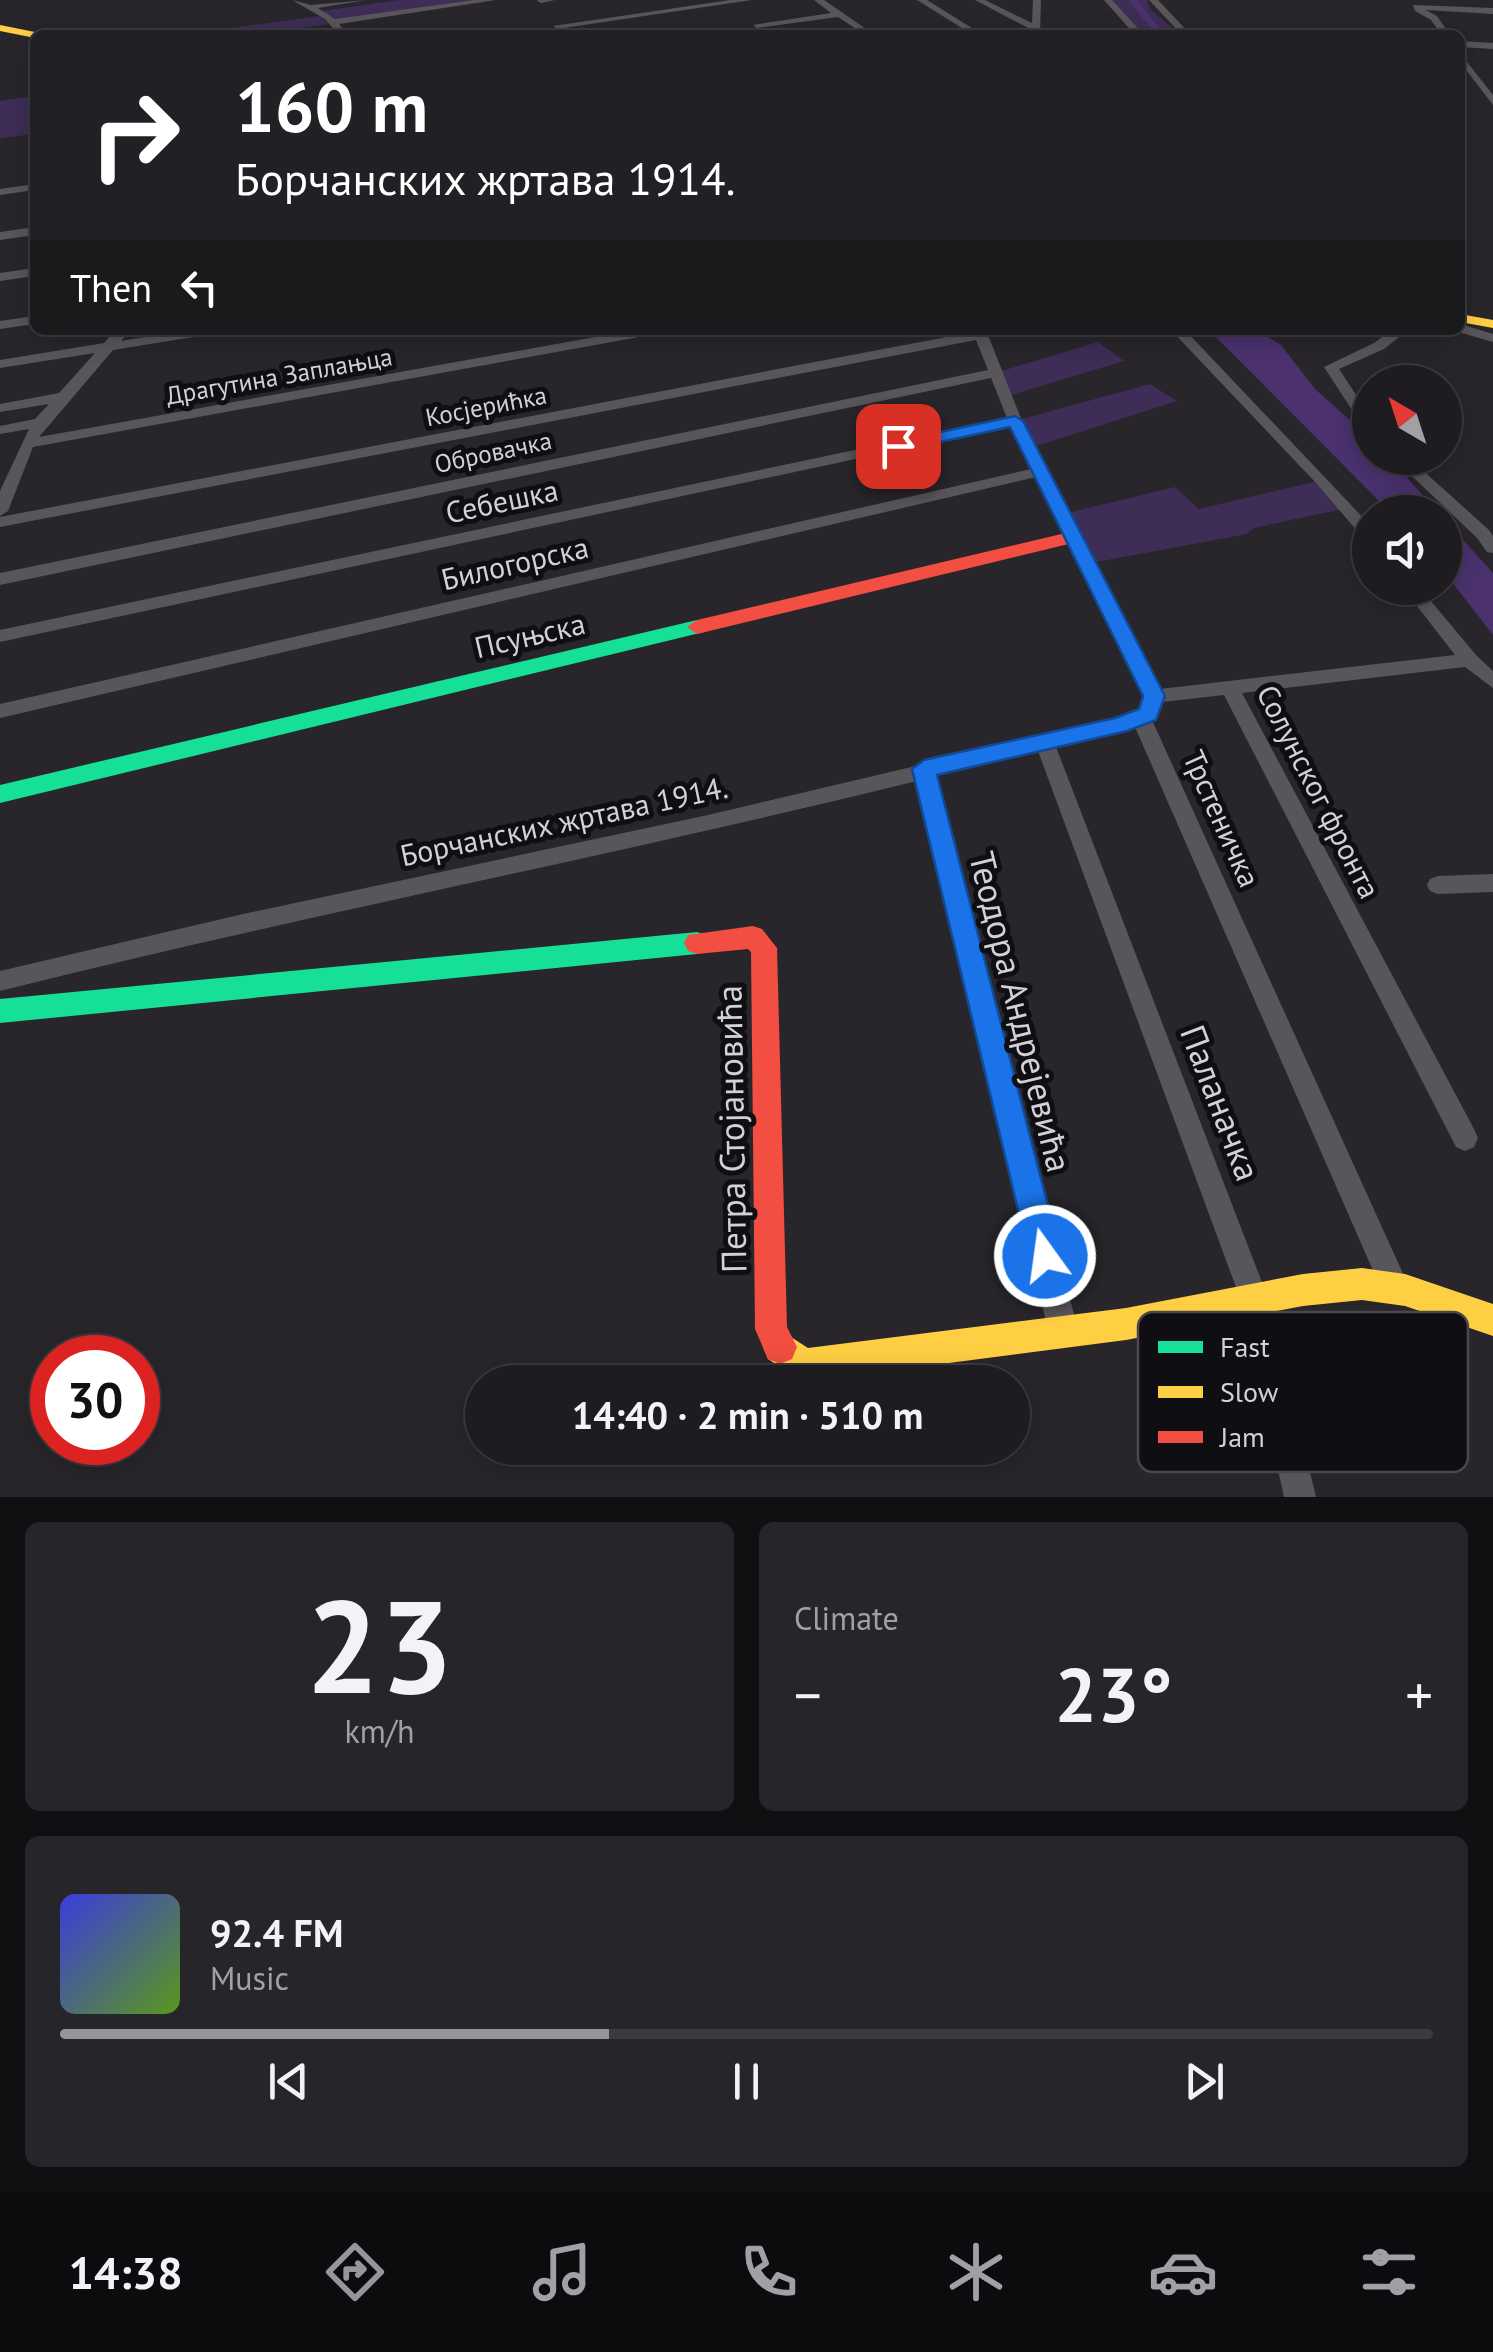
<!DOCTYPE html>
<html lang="en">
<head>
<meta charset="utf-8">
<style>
	:root { --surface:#1e1c20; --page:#262529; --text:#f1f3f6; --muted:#a1a1a5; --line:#3c3a3e; --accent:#97959a }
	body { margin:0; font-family:"PT Sans",sans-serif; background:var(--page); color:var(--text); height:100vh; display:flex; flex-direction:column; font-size:38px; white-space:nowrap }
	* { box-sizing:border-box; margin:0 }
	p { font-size:32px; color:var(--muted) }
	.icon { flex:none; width:55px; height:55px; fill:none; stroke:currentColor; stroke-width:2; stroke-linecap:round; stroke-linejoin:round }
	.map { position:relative; height:1497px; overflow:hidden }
	.sheet { display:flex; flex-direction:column; gap:25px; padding:25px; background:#100f12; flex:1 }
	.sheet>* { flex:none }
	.hud { position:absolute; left:30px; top:30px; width:1435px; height:305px; border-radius:15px; box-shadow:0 5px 25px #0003,0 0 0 2px var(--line); background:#202124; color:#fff; overflow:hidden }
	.needle { width:65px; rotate:321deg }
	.fabs { position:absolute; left:1352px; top:365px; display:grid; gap:20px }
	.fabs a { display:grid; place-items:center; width:110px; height:110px; border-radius:50%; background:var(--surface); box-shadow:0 5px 25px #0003,0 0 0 2px var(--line); font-size:50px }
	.speed { position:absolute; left:30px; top:1335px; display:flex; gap:20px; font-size:50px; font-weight:700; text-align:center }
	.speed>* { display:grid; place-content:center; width:130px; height:130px; border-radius:50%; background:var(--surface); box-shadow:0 5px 25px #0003,0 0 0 2px var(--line); line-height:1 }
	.speed .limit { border:15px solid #d22; background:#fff; color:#111 }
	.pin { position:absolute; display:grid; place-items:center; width:85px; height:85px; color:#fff; margin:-42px; border-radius:20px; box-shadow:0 5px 15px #0006 }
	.me { position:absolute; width:110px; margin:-55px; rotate:346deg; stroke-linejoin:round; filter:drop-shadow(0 0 8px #0008) }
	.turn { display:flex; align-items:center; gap:35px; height:210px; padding:0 40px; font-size:45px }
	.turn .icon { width:130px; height:130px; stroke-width:2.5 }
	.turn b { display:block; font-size:70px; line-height:85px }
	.then { display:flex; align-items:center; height:95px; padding:0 40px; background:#0003; gap:20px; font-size:38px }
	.big { font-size:75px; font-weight:700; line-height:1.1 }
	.sheet .card { flex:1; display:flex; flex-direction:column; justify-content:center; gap:15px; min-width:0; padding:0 35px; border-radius:15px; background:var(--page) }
	.sheet .dial { align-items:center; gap:0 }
	.dial b { font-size:130px; line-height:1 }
	.song { display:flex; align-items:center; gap:30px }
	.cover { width:120px; height:120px; border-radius:15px; background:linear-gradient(135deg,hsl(240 70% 55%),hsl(90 70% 35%)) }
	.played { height:10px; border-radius:5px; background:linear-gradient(90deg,var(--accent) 40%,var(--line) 40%) }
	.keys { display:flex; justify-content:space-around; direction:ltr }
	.heat { display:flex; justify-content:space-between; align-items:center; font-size:55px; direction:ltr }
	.sheet .tiles { flex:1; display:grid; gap:25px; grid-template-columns:1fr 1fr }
	.card:last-child { grid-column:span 2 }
	.trip { position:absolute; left:465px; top:1365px; width:565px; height:100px; border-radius:50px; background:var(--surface); box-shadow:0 5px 25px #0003,0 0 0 2px var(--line); font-weight:700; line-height:100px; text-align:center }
	.tab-bar { display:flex; height:160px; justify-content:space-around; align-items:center; background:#0c0b0d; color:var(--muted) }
	.tab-bar .icon { width:70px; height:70px }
	.tab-bar .active { color:var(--accent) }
	.tab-bar b { font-size:45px; color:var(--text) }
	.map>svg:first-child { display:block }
	.green { fill:#3d2d57 }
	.water { fill:#4b326f }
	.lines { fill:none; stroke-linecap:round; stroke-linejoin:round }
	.canal { fill:#4b326f; fill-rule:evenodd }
	.street { fill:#58565a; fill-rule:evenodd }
	.fast { fill:#16e098; fill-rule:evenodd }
	.slow { fill:#ffcf43; fill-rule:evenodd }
	.jam { fill:#f24e42; fill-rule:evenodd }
	.route { fill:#1a73e8; stroke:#114b97; stroke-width:2.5 }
	.labels { text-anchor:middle; stroke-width:10; stroke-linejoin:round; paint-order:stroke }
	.far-street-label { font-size:25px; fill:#d3d1d6; stroke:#0f0e12 }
	.street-label { font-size:30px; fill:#d3d1d6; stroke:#0f0e12 }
	.near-street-label { font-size:35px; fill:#d3d1d6; stroke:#0f0e12 }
	.key { fill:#0f0e12; stroke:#4a484d; stroke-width:2.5 }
	.key-label { font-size:28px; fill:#d3d1d6 }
</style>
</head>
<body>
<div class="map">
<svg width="1493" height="1497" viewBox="0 0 1493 1497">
	<rect width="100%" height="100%" fill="#28262a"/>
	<!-- green -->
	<g class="green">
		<path d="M398,0h88l-150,21 -14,-10z"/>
		<path d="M1108,0h39l3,9 31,26h-41z"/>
		<path d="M320,16l9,8 -75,11h-74z"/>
		<path d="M35,96v38l-35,4v-37z"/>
		<path d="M1098,342l26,19 -116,35 -10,-24z"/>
		<path d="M1150,384l27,17 -144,46 -15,-27z"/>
		<path d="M1326,479l26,28 -98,21 -7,6 -156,29 -24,-50 108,-26 24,22z"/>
	</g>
	<!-- water -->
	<g class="water">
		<path d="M1209,330h47l25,15 34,44 55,49v20h19l49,54h-48z"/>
		<path d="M1445,520l48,53v62l-48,-62z"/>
	</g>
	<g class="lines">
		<!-- canal -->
		<path class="canal" d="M1129,0h8l28,35h-9z"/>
		<!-- street -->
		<g class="street">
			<path d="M292,0l19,5 56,-5 -49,8 17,11 139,-19h22l-157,24 9,11h-9l-14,-16z"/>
			<path d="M555,0l-14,3 -4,-2 1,-1z"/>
			<path d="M730,0h22l-195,29 -4,-3z"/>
			<path d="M814,0h10l51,35h-10l-27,-18 -81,11 -4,-3 78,-12z"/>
			<path d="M917,0h10l56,35h-10z"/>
			<path d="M975,0h10l47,23 1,-23h8l-1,35h-8v-5z"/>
			<path d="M1104,0h8l32,35h-9z"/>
			<path d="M1149,0h9l33,35h-9z"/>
			<path d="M1413,5l80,3v6l-67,-4 11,6 13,19h-8l-11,-15 -16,-9z"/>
			<path d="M1460,41l33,2v6l-33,-2z"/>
			<path d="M1460,53l33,42v10l-33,-43z"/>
			<path d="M35,184v6l-35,5v-6z"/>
			<path d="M35,227v8l-35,5v-8z"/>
			<path d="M35,268v8l-35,5v-8z"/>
			<path d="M35,316v8l-35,5v-8z"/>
			<path d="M1460,324l33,10v8l-38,-11 5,-1z"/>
			<path d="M116,330h14l-9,11 66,-11h32l-7,4 -99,16 -74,87 595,-107h29l-7,4 -623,113 -25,64 -8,5v-25l29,-62 -29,5v-8l35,-7 14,-15 -49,8v-8l59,-11 36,-40 -95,15v-8l104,-17z"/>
			<path d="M972,330h14l36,91 138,268 295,-34 -52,-67h17l56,67 17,16v17l-28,-21 -223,26 232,436 4,9 -4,9 -9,4 -9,-4 -232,-452 -62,7 -10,18 253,558 4,10 -4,10 -10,4 -10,-4 -250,-571 -79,20 212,551 48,199h-32l-44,-199 -202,-547 -102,25 142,554 -5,10 -10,5 -10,-5 -5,-10 -131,-549c-305,75 -613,134 -917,210v-20l243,-57 465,-99 407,-96 25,-9 4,-14 -108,-219 -1036,241v-14l1031,-235 -21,-43 -1010,216v-12l1007,-212 -16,-40 -991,207v-12l988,-203 -12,-30 -976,187v-10l973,-185z"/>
			<path d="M1171,330h14l185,195v15l-6,-1 -47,-55z"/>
			<path d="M1392,330h16l-24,19 -45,20 31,47v15l-5,-1 -41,-63 50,-24z"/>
			<path d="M1393,458h16l80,72 4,6v17l-6,-1 -10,-14z"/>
			<path d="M1493,874v18l-55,2 -8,-3 -3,-6 3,-6 8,-3z"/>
		</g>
		<!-- fast -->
		<g class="fast">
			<path d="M697,620l7,2 3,5 -3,5 -704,171v-18z"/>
			<path d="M697,932l9,3 4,8 -4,8 -9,3 -697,69v-24z"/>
		</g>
		<!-- slow -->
		<g class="slow">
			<path d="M0,25l35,7 5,3 -5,3 -35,-7z"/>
			<path d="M1460,314l33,6v8l-33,-6z"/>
			<path d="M1362,1268l43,6 88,30v32l-88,-30 -43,-6 -59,6 -177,34 -323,42 -35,-23 -5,-12 5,-12 12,-5 28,18 318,-40 177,-34z"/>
		</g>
		<!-- jam -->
		<g class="jam">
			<path d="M1074,531l9,6 -2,4 -384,93 -10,-7 10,-7z"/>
			<path d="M753,926l9,3 15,19 10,379 10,20 -5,12 -12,5 -12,-5 -13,-30 -4,-377 -3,-3 -51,5 -9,-3 -4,-8 4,-8z"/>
		</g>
	</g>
	<!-- route -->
	<path class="route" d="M1015,416l8,5 142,275 -9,24 -29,11 -190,44 124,481 -5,12 -11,4 -12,-4 -4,-12 -117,-487 12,-9 191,-42 24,-9 4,-13 -133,-269 -112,24 -9,-5 9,-5z"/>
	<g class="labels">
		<!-- far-street labels -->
		<g class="far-street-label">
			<text transform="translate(279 376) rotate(-10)" y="9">Драгутина Заплањца</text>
			<text transform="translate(486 406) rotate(-11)" y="9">Косјерићка</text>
			<text transform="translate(493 452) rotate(-12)" y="9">Обровачка</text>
		</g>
		<!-- street labels -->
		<g class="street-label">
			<text transform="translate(502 502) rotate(-12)" y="10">Себешка</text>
			<text transform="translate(515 564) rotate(-13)" y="10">Билогорска</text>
			<text transform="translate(530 636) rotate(-13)" y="10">Псуњска</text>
			<text transform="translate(1318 792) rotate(63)" y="10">Солунског фронта</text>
			<text transform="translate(1221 819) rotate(66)" y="10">Трстеничка</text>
			<text transform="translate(564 822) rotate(-12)" y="10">Борчанских жртава 1914.</text>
		</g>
		<!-- near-street labels -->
		<g class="near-street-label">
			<text transform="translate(1020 1012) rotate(76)" y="12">Теодора Андрејевића</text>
			<text transform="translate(1220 1103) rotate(69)" y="12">Паланачка</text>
			<text transform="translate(732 1129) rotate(-91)" y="12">Петра Стојановића</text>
		</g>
	</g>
	<!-- legend -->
	<rect x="1138" y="1312" width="330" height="160" rx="15" class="key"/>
	<rect x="1158" y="1341" width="45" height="12" fill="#16e098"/>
	<rect x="1158" y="1386" width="45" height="12" fill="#ffcf43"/>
	<rect x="1158" y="1431" width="45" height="12" fill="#f24e42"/>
	<g class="key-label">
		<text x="1220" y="1357">Fast</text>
		<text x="1220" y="1402">Slow</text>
		<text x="1220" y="1447">Jam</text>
	</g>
</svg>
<div class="fabs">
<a><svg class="needle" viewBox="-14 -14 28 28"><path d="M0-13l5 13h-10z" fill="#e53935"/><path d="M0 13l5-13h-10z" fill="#a1a1a5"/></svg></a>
<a><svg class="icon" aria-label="sound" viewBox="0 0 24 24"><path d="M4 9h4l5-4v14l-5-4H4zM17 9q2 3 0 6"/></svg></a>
</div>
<div class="speed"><div class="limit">30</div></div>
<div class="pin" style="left:898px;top:446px;background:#d93025"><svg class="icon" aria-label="arrive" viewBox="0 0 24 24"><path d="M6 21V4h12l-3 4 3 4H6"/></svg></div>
<svg class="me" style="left:1045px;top:1256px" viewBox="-20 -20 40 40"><circle r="17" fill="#1a73e8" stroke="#fff" stroke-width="3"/><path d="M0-11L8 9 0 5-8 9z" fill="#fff"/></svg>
<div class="trip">14:40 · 2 min · 510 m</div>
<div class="hud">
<div class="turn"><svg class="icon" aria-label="right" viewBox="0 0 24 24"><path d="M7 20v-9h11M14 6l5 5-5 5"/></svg><div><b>160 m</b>Борчанских жртава 1914.</div></div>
<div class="then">Then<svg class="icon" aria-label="left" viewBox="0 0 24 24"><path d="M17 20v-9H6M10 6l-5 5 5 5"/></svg></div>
</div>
</div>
<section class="sheet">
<div class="tiles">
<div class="card dial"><b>23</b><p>km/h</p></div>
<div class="card"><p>Climate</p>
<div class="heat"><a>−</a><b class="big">23°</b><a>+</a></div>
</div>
<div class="card">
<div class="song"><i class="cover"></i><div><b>92.4 FM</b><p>Music</p></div></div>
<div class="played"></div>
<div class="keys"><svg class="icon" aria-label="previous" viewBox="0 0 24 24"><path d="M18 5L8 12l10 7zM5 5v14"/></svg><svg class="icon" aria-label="pause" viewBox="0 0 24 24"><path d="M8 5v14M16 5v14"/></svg><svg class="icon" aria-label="next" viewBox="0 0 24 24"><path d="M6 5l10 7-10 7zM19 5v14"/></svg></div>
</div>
</div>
</section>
<nav class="tab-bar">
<b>14:38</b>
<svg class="icon active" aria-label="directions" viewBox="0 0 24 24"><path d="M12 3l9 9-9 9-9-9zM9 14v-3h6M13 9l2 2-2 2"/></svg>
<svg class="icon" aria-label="music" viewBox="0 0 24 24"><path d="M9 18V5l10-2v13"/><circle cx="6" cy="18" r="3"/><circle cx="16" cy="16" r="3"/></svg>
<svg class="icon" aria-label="phone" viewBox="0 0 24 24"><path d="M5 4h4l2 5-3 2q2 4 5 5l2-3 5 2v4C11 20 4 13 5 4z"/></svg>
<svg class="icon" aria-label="climate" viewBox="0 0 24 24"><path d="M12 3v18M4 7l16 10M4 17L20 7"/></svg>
<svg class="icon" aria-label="car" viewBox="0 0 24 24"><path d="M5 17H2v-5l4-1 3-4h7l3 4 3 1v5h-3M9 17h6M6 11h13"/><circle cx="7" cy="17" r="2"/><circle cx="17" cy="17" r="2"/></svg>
<svg class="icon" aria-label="filters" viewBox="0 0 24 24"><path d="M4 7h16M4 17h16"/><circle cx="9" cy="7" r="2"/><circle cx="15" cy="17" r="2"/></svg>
</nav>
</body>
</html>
